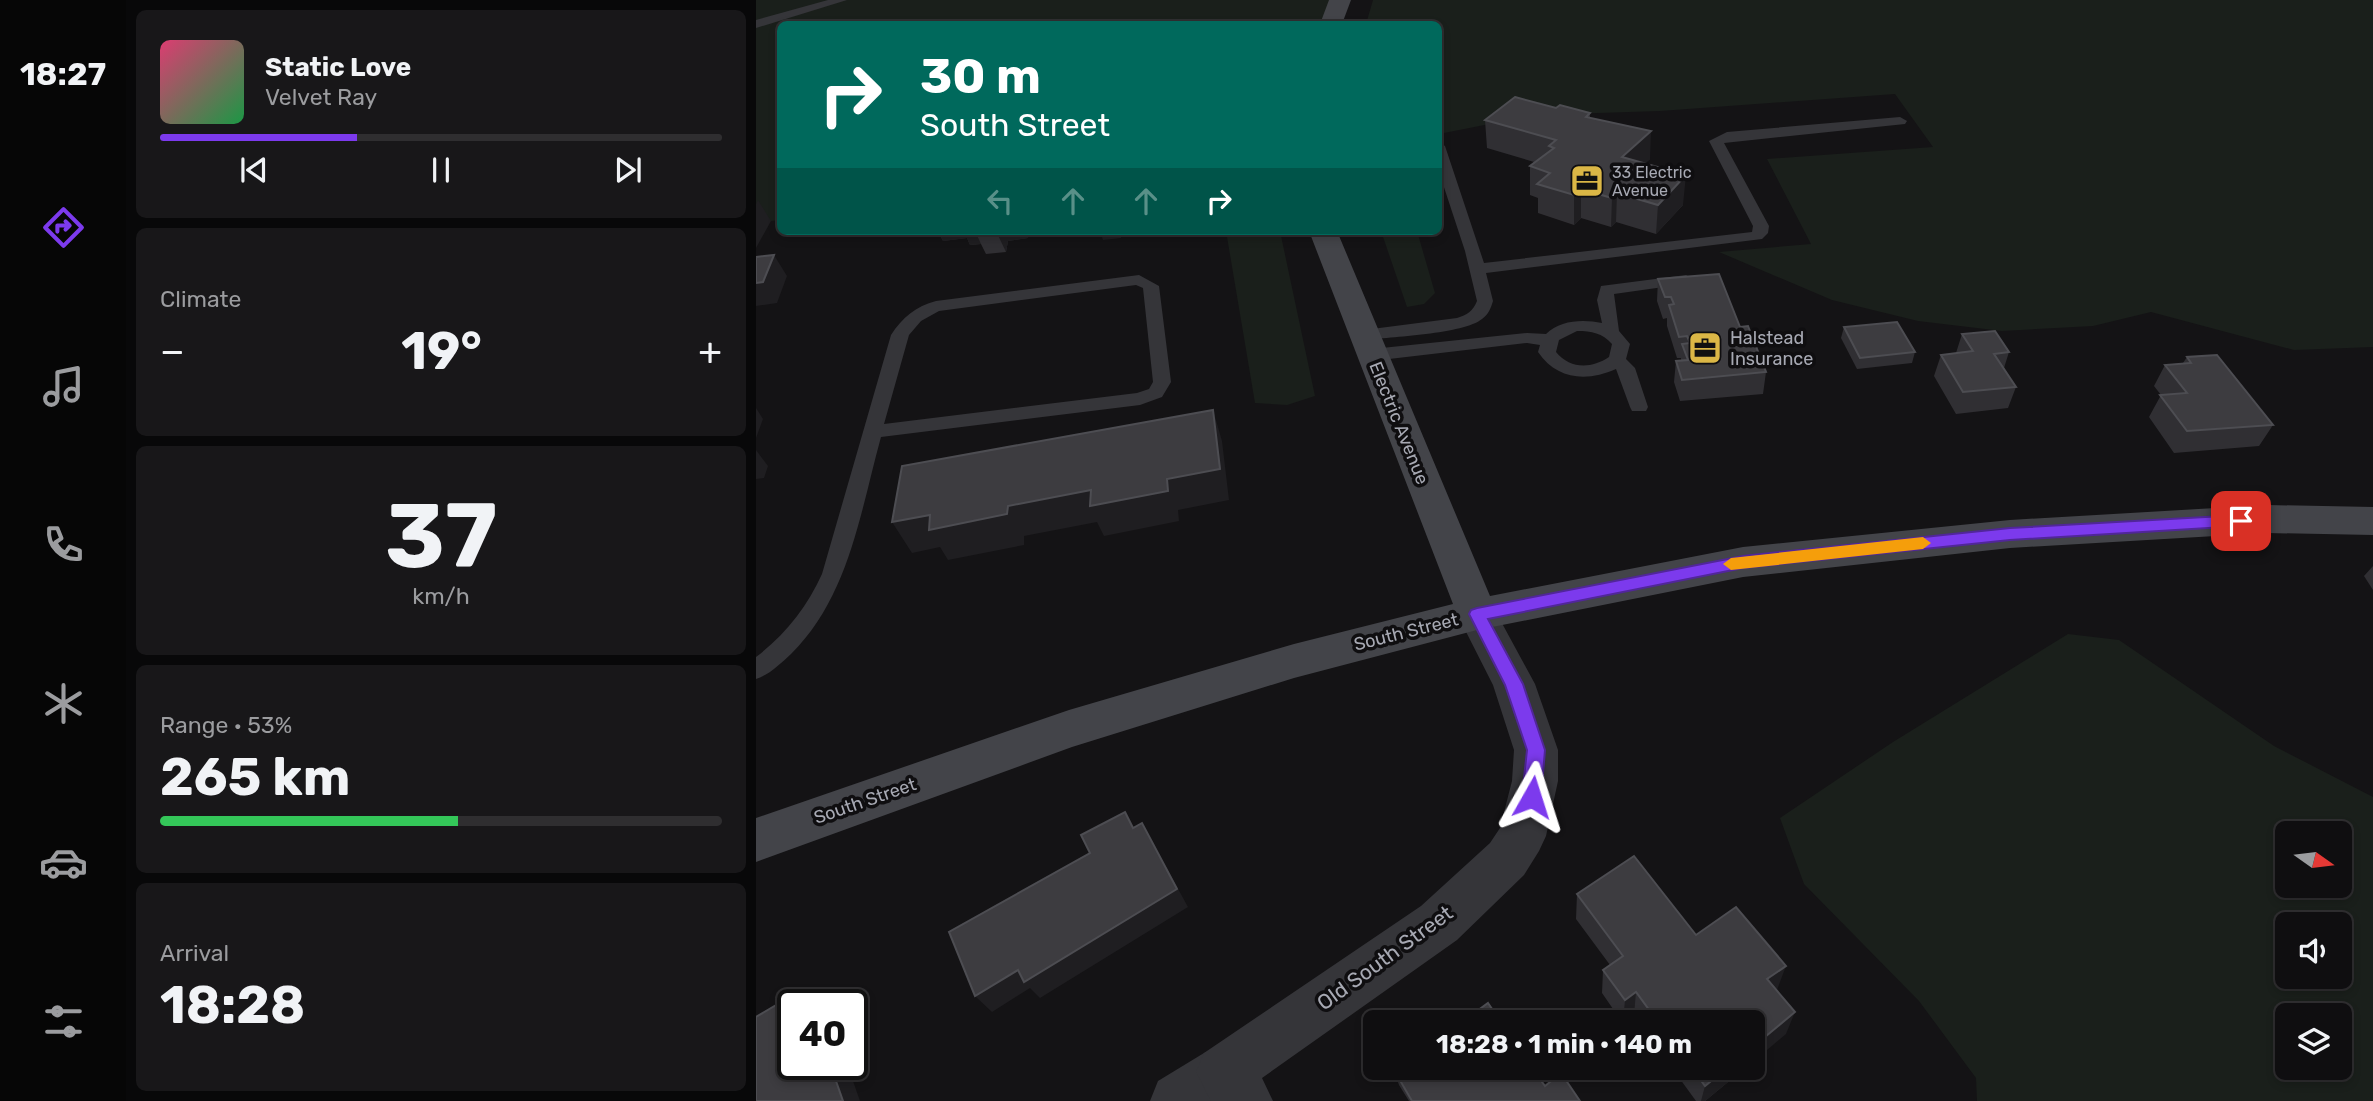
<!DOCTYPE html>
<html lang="en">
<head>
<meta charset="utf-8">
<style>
	:root { --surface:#0f0e10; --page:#181719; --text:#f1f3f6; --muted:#9b9c9f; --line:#2f2e30; --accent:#7c3aed }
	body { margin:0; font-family:Rubik,sans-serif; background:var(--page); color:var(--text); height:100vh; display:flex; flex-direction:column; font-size:26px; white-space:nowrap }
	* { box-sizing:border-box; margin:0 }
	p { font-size:23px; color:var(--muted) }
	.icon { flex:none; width:38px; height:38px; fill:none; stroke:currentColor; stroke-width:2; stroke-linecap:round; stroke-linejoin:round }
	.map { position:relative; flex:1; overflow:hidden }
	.side { display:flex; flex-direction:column; gap:10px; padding:10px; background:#080809; width:630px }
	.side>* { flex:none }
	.top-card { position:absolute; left:21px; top:21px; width:665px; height:214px; border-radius:10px; box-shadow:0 4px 10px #0003,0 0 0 2px var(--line); background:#00695c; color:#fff; overflow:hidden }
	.needle { width:46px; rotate:104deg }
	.tools { position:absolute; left:1519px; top:821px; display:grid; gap:14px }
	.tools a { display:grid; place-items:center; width:77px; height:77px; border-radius:10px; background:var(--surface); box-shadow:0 4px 10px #0003,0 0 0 2px var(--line); font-size:35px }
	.speed { position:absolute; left:21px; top:989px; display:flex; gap:14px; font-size:35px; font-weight:700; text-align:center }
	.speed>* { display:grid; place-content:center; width:91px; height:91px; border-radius:50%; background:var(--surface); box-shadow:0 4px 10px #0003,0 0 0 2px var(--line); line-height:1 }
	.speed .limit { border:4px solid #111; border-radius:10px; background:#fff; color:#111 }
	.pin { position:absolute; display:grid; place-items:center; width:60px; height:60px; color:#fff; margin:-30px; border-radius:14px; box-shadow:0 4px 10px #0006 }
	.me { position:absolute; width:77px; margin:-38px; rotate:6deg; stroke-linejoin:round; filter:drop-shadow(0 0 5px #0008) }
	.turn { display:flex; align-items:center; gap:24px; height:147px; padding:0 28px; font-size:32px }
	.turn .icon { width:91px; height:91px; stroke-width:2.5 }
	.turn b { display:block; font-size:49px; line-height:60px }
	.lanes { display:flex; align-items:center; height:66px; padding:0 28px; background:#0003; justify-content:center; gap:35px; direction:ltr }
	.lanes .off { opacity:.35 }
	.big { font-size:52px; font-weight:700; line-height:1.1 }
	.side .card { flex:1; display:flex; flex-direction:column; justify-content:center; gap:10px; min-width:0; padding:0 24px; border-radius:10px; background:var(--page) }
	.side .dial { align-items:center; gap:0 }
	.dial b { font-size:91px; line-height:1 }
	.song { display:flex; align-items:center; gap:21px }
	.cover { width:84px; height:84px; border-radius:10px; background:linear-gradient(135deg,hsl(340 70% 55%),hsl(140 70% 35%)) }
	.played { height:7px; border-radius:4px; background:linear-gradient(90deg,var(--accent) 35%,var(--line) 35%) }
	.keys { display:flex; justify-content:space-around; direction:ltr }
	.heat { display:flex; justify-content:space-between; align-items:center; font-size:38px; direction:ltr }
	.charge { height:10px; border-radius:5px; background:linear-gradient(90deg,#34c759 53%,var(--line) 0) }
	.trip { position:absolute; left:607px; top:1010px; width:402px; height:70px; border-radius:10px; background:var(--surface); box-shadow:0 4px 10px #0003,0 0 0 2px var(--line); font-weight:700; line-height:70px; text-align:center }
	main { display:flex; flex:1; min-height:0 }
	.menu { display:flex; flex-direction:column; width:126px; justify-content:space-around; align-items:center; background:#060606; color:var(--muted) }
	.menu .icon { width:49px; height:49px }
	.menu .current { color:var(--accent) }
	.menu b { font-size:32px; color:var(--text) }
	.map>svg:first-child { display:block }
	.green { fill:#1a1f1b; fill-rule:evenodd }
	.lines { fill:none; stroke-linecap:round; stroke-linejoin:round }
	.service { fill:#353539; fill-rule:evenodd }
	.minor { fill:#353539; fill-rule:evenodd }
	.tertiary { fill:#353539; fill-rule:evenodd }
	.secondary { fill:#434449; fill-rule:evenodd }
	.wall { fill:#302f33 }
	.shaded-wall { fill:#1f1e21 }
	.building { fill:#3d3c40; stroke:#4d4d52; stroke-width:2 }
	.route { fill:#7c3aed; stroke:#51269a; stroke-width:2 }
	.slow { fill:#f59e0b }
	.labels { text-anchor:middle; stroke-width:7; stroke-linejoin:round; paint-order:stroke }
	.far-poi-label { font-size:16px; fill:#a7a9b3; stroke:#0f0e10; text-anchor:start }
	.poi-label { font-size:18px; fill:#a7a9b3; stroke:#0f0e10; text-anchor:start }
	.street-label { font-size:18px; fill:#a7a9b3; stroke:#0f0e10 }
	.near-street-label { font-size:21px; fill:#a7a9b3; stroke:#0f0e10 }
</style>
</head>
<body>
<main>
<nav class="menu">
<b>18:27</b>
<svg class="icon current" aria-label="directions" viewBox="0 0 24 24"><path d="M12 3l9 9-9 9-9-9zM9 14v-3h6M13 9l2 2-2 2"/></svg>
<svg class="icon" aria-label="music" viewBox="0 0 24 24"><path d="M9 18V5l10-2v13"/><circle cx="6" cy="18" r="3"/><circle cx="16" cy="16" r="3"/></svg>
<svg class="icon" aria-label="phone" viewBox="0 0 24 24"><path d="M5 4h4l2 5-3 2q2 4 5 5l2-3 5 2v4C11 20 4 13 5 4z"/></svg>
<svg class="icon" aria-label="climate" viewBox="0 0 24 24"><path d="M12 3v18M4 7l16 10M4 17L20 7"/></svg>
<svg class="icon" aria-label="car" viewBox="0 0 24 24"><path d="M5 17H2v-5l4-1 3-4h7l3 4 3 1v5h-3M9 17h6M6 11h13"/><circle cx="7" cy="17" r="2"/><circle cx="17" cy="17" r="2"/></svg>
<svg class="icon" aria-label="filters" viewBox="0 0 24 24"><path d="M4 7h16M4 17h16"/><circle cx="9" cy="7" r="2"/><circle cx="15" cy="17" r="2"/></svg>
</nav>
<section class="side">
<div class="card">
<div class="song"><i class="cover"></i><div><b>Static Love</b><p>Velvet Ray</p></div></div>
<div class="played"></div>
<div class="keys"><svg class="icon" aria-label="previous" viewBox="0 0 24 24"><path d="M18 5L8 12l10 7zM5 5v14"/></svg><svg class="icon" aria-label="pause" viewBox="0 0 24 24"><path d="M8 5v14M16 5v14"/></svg><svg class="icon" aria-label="next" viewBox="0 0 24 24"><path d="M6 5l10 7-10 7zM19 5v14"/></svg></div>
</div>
<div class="card"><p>Climate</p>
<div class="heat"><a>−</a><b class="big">19°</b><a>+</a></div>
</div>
<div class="card dial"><b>37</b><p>km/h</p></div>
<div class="card"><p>Range · 53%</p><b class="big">265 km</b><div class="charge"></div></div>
<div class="card"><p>Arrival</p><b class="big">18:28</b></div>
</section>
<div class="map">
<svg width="1617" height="1101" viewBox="0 0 1617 1101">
	<rect width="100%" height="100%" fill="#141315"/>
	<!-- green -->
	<g class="green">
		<path d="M0,0h584l-9,24h-551v196l-9,1 -15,-10z"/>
		<path d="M617,0h1000v347l-79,3 -143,-38 -58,14 -91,5 -84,-10 -86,-21 -113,-48 92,-8 -44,-85 166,-12 -38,-53 -235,17 -125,4 -96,19 -1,-110h-72z"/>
		<path d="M470,231h54l35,165 -28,9 -32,-2z"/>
		<path d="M625,231h36l18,62 -11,11 -17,3z"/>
		<path d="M1312,634l51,6 155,106 99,51v304h-396l-1,-23 -57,-77 -115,-117 -24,-66 113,-76zM1531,833h53v53h-53zM1531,924h53v52h-53zM1531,1015h53v53h-53z"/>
	</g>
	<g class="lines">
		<!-- service -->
		<g class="service">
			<path d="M72,0h19l-91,28v-8z"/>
			<path d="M1144,117l7,4 -2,3 -181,19 45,83 -1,7 -6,6 -276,34 7,28c-2,7 -5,14 -11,18 -18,15 -92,18 -118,21l-9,-5 9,-5 93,-12c10,-3 16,-7 20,-17l-12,-50 -27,-82v-27l7,4 39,117 268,-31 1,-6 -44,-85 18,-9z"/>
			<path d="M383,275l20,11 12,96 -9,15 -22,8 -259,32c-21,76 -32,160 -90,217 -11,10 -22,21 -35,25v-22c29,-22 51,-50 66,-83l69,-239c11,-17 25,-29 45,-34zM380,285l7,3 10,94 -4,7 -12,4 -253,31 25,-89 12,-14 18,-10z"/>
			<path d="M930,275l8,5 -2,3 -78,11 5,37 11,13 -4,15 9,9 13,39 -2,4h-14l-2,-4 -14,-38c-29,13 -59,11 -78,-17l2,-7 -13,-2 -155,18 -9,-6 9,-6 155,-16 19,1c14,-14 37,-15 56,-11l-5,-23 4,-14zM821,331c15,0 25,2 35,13l-3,13c-18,12 -39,12 -53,-5l3,-12z"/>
		</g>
		<!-- minor -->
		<path class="minor" d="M467,1045l19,8 8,19 -8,19 -14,10h-78l8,-20 46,-28z"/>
		<!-- tertiary -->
		<path class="tertiary" d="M721,598l14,5 44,81 23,66v31l-12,55 -7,15 -15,24 -67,65 -195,138 11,23h-62l-15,-29 8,-19 217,-147 69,-63 10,-15 12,-47 2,-31 -21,-65 -36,-71 6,-11z"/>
		<!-- secondary -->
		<g class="secondary">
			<path d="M573,0h22l-9,24h-22z"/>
			<path d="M553,231h28l153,365 253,-49 267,-27 257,-15 106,2v28l-106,-2 -257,15 -267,29 -266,53 -183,48 -222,69 -316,115v-44l313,-108 225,-66 159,-40z"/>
		</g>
	</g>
	<!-- wall -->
	<g class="wall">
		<path d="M800,108l34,5v4l60,42 -5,4 38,42 -27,29 -40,-12 -5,5 -30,-9 -7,7 -36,-12v-15l-8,-3v-29l4,-4 -47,-14 -2,-28z"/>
		<path d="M182,231h93h-2l-1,7 -20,3 -2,11 -20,2 -5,-10 -11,1 -3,-7 -24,3z"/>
		<path d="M902,279l82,48 26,45 -3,22 -83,7 -6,-19 2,-21 5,-1v-2h-4l-10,-32v-8l-4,1 -6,-18z"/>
		<path d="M1088,327l71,25 -3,11 -55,6 -16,-31z"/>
		<path d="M1206,334l47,18 -5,16 12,19 -8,21 -52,6 -22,-38 7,-21 15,-2z"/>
		<path d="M1431,357l86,68 -14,21 -85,7 -25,-36 12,-22 -7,-9 11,-21 18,-2z"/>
		<path d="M1617,566v24l-9,-14z"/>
		<path d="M821,894l119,41 81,55 9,44 -32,-12h-115l-5,-7 -12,7 -20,-29 1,-23 7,-5 -34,-46z"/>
		<path d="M916,1068h73l-40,33h-9z"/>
		<path d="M638,1070l151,16 35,15h-171l-10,-16z"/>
	</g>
	<!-- shaded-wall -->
	<g class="shaded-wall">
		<path d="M895,131l-1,28 -29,27 1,-29z"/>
		<path d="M930,175l-3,30 -27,29 2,-29z"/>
		<path d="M825,189v29l-7,7v-30z"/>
		<path d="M861,193l-1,29 -5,5 1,-29z"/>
		<path d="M2,200l13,21 -15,27v-44z"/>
		<path d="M182,231h37l6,13 -11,1 -3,-7 -24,3z"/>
		<path d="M240,231h35h-2l-1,7 -20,3 -2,11z"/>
		<path d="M344,231h22l-1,7 -18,2z"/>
		<path d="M18,255l13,21 -10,27 -21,3v-23z"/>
		<path d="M0,408l7,11 -7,19z"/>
		<path d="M457,410l9,31 7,59 -51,10 1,11 -75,15 -7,-14 -73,14v9l-76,15 -8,-13 -28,6 -20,-31 38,-7 78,-9 83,-16 76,-11z"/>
		<path d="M0,450l12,16 -4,12 -8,1z"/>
		<path d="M386,823l46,84 -148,91 -10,-10 -38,24 -17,-16z"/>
		<path d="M1030,966l-9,24 -18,12 8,-23z"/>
		<path d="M880,992l-2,23 -11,7 2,-22z"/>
		<path d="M39,994l14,10h-10z"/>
		<path d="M1039,1012l-9,22 -32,27v-15z"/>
		<path d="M74,1064h17l13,37h-17z"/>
		<path d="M971,1068h18l-40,33h-4l4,-15z"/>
	</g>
	<!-- building -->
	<g class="building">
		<path d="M759,97l41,11 4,-3 30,8 -4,4 65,14 -29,26 64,18 -28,30 -41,-12 -5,5 -31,-9 -7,6 -37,-11 13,-11 -20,-7 24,-18 -5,-2 7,-6 -71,-20z"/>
		<path d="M18,255l-11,27 -7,1v-26z"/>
		<path d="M963,274l21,53 8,-1 18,46 -84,8 -6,-19 12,-1 -6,-16 8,-1 -3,-7 -8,1 -10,-32 5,-1 -3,-7h-6l-7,-18z"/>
		<path d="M1141,322l18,30 -55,6 -16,-31z"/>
		<path d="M1239,331l14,21 -15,2 22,33 -53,5 -22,-37 32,-4 -11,-17z"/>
		<path d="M1461,355l56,70 -86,6 -27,-36 27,-2 -22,-28 26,-2 -4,-6z"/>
		<path d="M457,410l7,59 -53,10 1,12 -78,15 1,-16 -83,16 -1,8 -78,16 1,-15 -38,7 10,-56z"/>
		<path d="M369,812l8,16 9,-5 35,66 -153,93 -6,-12 -43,26 -26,-64 141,-79 -9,-18z"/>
		<path d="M878,856l62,79 40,-28 50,59 -19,13 28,33 -41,34v-24h-96l-22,-30 -11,8 -22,-30 20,-14 -46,-62z"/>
		<path d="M39,994l4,10h-6v60h37l13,37h-87v-84z"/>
		<path d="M732,1003l13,19h-39z"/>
		<path d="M642,1068h134l13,18 16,-13 19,28h-168l-18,-31z"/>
		<path d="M936,1068h35l-22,18z"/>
	</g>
	<!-- route -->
	<path class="route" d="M1485,515l8,6 -8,5 -231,14 -267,28 -255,51 35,65 22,66 -4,47 -2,6 -7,3 -7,-3 -3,-6 5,-47 -22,-65 -36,-71 2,-4 6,-2 266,-52 267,-28z"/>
	<!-- slow -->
	<path class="slow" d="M1167,537l8,6 -8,6 -192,21 -8,-6 8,-6z"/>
	<!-- icons -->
	<defs>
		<symbol id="office-square" viewBox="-11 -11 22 22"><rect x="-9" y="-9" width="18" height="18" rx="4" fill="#dbb746" stroke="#0f0e10"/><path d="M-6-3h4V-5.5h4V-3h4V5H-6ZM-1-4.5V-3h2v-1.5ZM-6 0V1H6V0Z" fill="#111"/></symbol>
	</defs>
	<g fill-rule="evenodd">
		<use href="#office-square" x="812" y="162" width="38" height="38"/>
		<use href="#office-square" x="930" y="329" width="38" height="38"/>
	</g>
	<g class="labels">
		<!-- far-poi labels -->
		<g class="far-poi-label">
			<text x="856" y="178">33 Electric<tspan x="856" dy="18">Avenue</tspan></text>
		</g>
		<!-- poi labels -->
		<g class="poi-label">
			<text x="974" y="344">Halstead<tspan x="974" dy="21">Insurance</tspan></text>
		</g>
		<!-- street labels -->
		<g class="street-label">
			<text transform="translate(643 423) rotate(68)" y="6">Electric Avenue</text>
			<text transform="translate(650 632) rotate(-14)" y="6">South Street</text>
			<text transform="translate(109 801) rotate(-19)" y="6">South Street</text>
		</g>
		<!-- near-street labels -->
		<g class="near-street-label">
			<text transform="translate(629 958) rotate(-36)" y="7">Old South Street</text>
		</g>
	</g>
</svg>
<div class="tools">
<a><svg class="needle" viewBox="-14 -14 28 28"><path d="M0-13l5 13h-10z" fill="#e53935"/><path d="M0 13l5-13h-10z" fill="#9b9c9f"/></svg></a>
<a><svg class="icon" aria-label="sound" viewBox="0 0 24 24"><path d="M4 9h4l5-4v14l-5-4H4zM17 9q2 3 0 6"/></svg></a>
<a><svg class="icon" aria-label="layers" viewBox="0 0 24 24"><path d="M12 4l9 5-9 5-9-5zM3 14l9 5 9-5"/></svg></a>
</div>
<div class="speed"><div class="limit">40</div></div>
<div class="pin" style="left:1485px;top:521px;background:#d93025"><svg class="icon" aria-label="arrive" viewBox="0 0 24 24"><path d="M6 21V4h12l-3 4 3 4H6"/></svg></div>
<svg class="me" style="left:776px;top:797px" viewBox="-20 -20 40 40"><path d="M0-17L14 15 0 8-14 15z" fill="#7c3aed" stroke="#fff" stroke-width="4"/></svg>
<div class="trip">18:28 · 1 min · 140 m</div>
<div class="top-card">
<div class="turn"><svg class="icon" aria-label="right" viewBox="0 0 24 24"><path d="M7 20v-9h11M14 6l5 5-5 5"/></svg><div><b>30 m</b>South Street</div></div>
<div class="lanes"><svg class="icon off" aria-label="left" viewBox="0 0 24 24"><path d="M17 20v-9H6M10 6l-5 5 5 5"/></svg><svg class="icon off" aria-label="ahead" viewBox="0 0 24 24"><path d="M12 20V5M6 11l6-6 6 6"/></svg><svg class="icon off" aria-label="ahead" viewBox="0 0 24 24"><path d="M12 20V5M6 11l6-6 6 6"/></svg><svg class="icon" aria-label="right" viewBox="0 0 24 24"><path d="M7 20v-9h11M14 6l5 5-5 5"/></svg></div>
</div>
</div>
</main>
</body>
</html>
